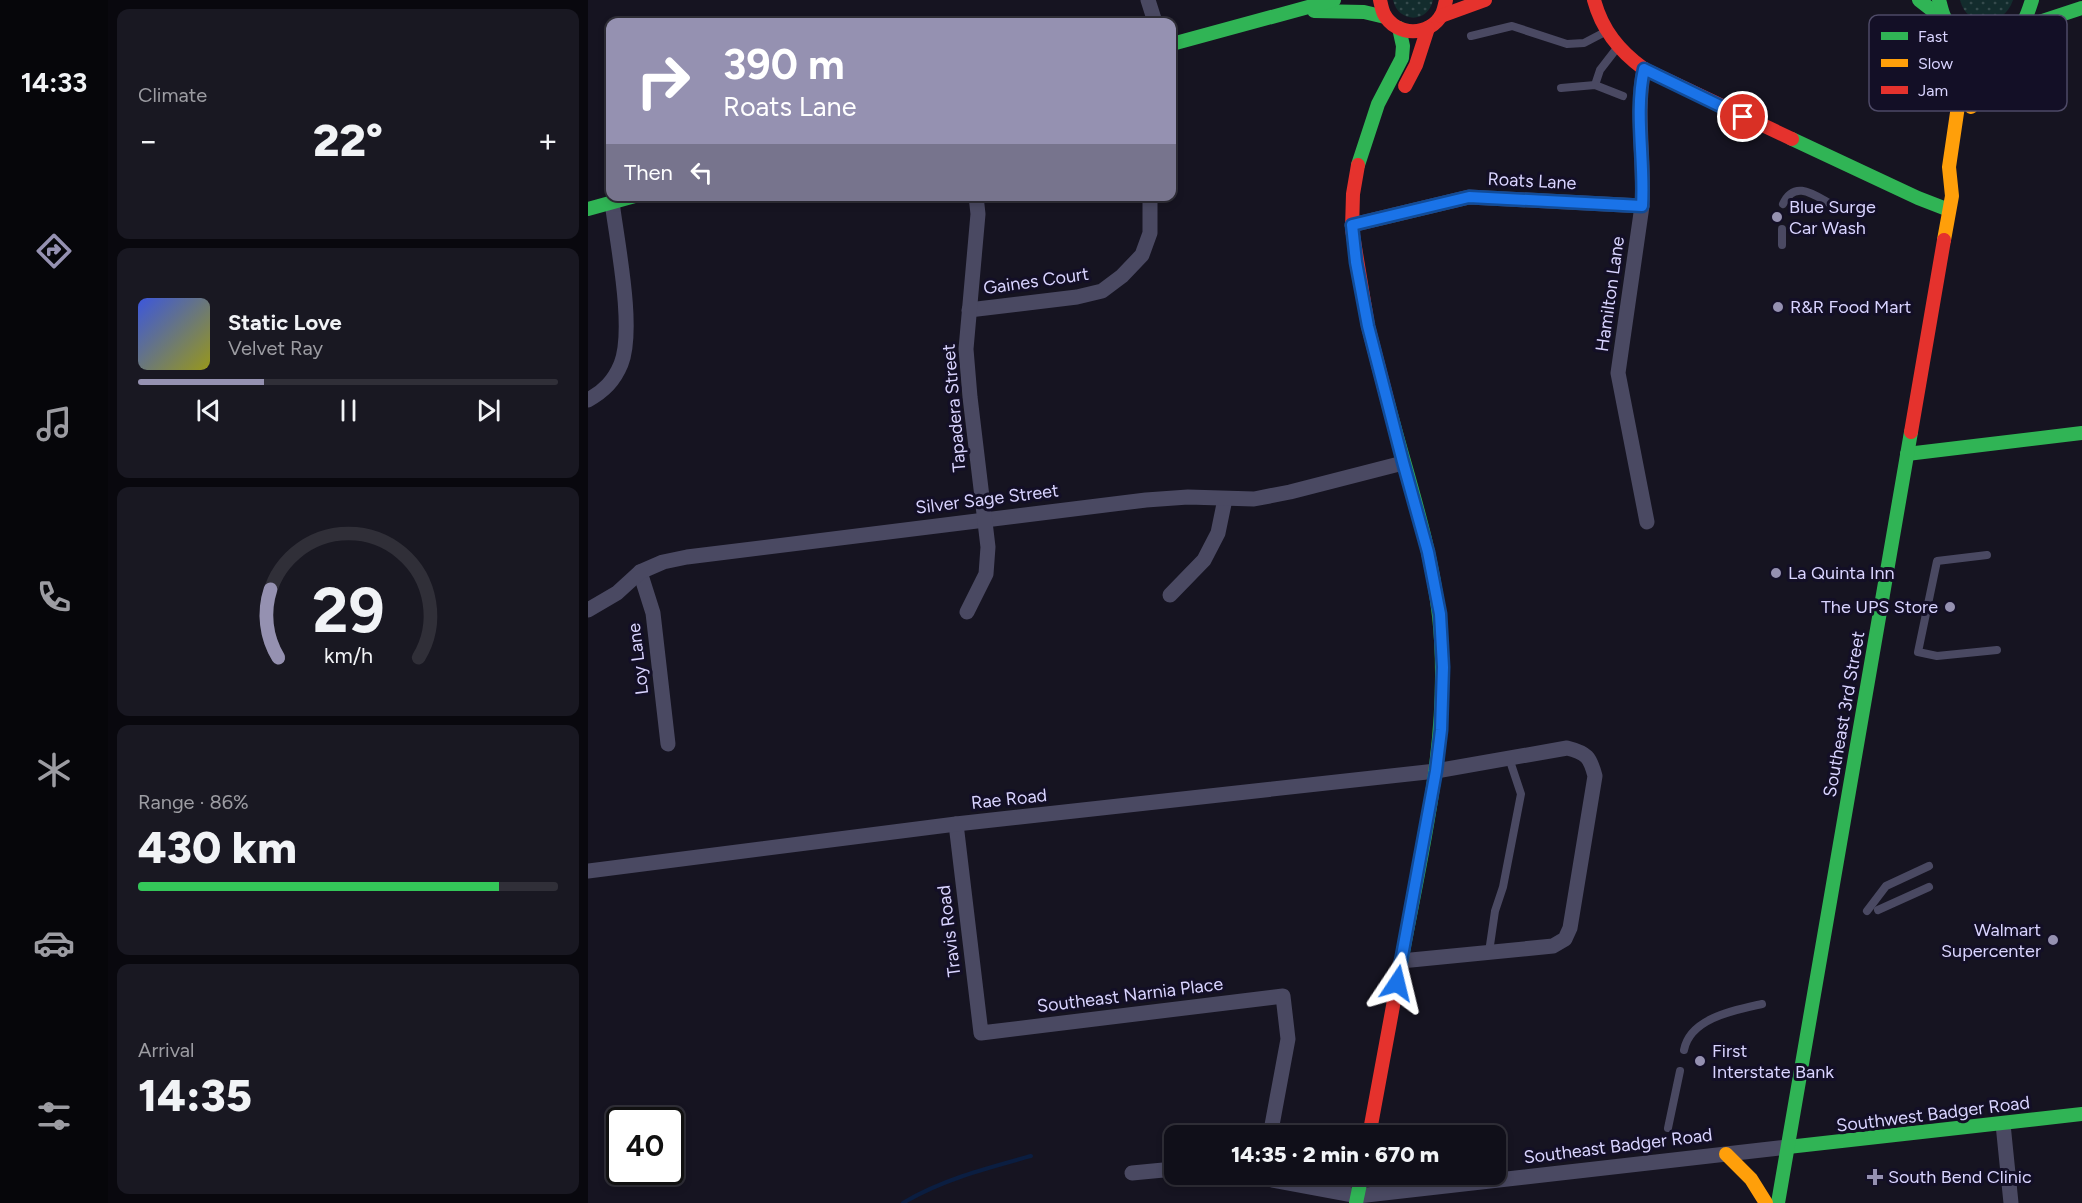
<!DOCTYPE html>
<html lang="en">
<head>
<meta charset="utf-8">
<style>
	:root { --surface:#100f19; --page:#191822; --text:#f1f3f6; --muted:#9c9ca2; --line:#302f38; --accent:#9591b1 }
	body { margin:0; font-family:Figtree,sans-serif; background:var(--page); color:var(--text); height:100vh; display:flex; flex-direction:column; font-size:22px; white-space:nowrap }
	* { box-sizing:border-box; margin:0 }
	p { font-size:20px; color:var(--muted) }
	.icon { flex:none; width:33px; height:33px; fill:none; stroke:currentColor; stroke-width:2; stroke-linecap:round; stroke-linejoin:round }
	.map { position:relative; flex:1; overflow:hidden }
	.details { display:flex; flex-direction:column; gap:9px; padding:9px; background:#09080e; width:480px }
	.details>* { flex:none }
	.guide { position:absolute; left:18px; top:18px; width:570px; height:183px; border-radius:12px; box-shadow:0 3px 9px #0003,0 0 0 2px var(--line); background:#9591b1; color:#fff; overflow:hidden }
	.speed { position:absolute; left:18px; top:1107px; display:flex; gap:12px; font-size:30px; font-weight:700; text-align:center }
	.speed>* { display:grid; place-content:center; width:78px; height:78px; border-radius:50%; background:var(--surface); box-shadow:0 3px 9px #0003,0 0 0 2px var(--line); line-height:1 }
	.speed .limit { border:3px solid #111; border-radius:9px; background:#fff; color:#111 }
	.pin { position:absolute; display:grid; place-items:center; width:51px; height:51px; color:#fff; margin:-26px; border:3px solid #fff; border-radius:50%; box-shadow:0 2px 6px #0007 }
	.me { position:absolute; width:66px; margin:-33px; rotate:10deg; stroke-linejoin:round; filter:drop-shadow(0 0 4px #0008) }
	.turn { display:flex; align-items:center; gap:21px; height:126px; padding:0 18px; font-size:27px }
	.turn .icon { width:78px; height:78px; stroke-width:2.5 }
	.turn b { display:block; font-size:42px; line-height:51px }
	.then { display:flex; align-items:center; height:57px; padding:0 18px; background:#0003; gap:12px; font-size:22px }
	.big { font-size:45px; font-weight:800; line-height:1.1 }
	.details .card { flex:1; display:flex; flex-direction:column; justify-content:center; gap:9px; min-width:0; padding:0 21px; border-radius:12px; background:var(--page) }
	.details .dial { align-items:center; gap:0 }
	.dial svg { height:156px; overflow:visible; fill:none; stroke:var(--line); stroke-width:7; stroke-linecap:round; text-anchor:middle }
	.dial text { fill:var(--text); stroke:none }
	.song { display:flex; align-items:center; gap:18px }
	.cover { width:72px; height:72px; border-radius:9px; background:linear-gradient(135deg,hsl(230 70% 55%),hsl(60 70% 35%)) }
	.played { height:6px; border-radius:3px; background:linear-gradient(90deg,var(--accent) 30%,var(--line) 30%) }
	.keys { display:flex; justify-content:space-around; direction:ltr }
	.heat { display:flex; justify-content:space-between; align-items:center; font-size:33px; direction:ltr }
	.charge { height:9px; border-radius:4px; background:linear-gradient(90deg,#34c759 86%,var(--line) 0) }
	.trip { position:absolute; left:576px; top:1125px; width:342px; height:60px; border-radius:12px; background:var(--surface); box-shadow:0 3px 9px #0003,0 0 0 2px var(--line); font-weight:800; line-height:60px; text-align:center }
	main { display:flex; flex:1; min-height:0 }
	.tabs { display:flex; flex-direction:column; width:108px; justify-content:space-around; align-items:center; background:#06060a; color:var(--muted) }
	.tabs .icon { width:42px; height:42px }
	.tabs .current { color:var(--accent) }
	.tabs b { font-size:27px; color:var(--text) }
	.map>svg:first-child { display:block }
	.grass { fill:url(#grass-dots) }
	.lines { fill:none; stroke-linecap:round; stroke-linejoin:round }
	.stream { stroke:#0b1e41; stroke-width:4 }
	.lane { stroke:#4a4962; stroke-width:8 }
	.street { stroke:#4a4962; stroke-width:15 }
	.fast { stroke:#30b455; stroke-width:14 }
	.slow { stroke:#ff9f0a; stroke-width:14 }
	.jam { stroke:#e5322d; stroke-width:14 }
	.route-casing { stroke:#114b97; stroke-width:15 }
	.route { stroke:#1a73e8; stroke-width:10 }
	.poi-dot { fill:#9591b1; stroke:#130f26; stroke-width:2 }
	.labels { text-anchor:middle; stroke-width:6; stroke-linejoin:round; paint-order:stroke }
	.street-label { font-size:18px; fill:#d9d4ff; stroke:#130f26 }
	.poi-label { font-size:18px; fill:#d9d4ff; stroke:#130f26; text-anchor:start }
	.key { fill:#130f26; stroke:#4e4a67; stroke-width:1.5 }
	.key-label { font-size:16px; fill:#d9d4ff }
</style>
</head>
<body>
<main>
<nav class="tabs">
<b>14:33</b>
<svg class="icon current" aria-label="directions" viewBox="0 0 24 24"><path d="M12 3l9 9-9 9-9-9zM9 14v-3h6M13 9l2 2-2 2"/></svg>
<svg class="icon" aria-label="music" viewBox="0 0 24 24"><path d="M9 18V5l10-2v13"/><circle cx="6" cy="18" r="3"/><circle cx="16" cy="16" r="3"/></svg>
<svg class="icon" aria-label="phone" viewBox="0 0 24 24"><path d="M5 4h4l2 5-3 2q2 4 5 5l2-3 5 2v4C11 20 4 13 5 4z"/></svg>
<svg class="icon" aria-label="climate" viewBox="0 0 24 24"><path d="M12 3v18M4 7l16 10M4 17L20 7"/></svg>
<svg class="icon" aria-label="car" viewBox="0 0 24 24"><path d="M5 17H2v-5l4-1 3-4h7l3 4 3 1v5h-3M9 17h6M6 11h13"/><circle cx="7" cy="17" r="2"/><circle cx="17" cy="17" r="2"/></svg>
<svg class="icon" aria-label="filters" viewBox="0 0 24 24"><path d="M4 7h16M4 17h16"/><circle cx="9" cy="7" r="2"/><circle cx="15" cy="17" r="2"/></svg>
</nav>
<section class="details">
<div class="card"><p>Climate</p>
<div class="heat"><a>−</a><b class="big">22°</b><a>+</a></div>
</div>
<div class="card">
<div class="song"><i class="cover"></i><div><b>Static Love</b><p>Velvet Ray</p></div></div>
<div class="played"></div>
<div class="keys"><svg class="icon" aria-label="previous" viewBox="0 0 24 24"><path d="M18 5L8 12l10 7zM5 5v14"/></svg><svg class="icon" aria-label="pause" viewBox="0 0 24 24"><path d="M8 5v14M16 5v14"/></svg><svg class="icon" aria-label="next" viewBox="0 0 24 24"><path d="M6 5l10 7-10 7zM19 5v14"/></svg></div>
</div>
<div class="card dial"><svg viewBox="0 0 100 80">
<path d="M14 69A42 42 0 1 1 86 69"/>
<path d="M14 69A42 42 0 0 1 10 34" stroke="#9591b1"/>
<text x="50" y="56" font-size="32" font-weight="700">29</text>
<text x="50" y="72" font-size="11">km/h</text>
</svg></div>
<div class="card"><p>Range · 86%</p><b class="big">430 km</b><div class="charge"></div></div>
<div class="card"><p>Arrival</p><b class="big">14:35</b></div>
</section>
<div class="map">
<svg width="1494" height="1203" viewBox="0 0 1494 1203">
	<defs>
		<pattern id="grass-dots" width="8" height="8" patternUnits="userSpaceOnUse" patternTransform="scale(1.5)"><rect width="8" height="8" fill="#132c2d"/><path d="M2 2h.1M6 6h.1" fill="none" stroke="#354a4c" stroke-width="1.8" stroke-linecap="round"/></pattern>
	</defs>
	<rect width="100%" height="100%" fill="#161421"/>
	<!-- grass -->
	<g class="grass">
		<path d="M805,0h40c-5,24 -35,23 -40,0z"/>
		<path d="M1372,0h53c-9,28 -46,29 -53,0z"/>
	</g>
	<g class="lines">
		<!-- stream -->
		<path class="stream" d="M315,1203c38,-23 84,-35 128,-47"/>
		<!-- lane -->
		<g class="lane">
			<path d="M883,36l41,-10 55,18 17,-1 21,-11"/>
			<path d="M1007,85l5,-15 17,-22"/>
			<path d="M973,88l34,-3 28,11"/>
			<path d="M1195,204c11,-24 30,-10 46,-1"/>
			<path d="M1194,245v-16"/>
			<path d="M1399,555l-50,6 -19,91 19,4 60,-6"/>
			<path d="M1290,910l51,-23"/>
			<path d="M1279,911l19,-25 43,-20"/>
			<path d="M901,952l6,-41 8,-24 18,-93 -12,-36"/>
			<path d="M1096,1050c6,-32 51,-40 78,-46"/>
			<path d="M1080,1128l12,-57"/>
		</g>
		<!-- street -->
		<g class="street">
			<path d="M560,0l7,22"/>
			<path d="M1056,69c-9,45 1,92 -2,137l-24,167 29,149"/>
			<path d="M764,225l117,-28 173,9"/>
			<path d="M381,310l108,-13 25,-6 20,-15 20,-21 8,-22v-37"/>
			<path d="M0,400c16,-9 26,-19 33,-36 14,-35 -4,-122 -9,-162"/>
			<path d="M52,572l13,41 15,131"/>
			<path d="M582,595l34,-35 14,-27 7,-34"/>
			<path d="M0,610l29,-17 23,-21 23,-10 24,-5 459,-57 42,-3 66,2 36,-7 113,-29"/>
			<path d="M379,612l19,-38 2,-27 -18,-150 -4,-48 12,-135 -2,-18"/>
			<path d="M368,824l25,209 302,-37 5,43 -18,97"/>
			<path d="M0,871l368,-47 480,-53 131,-23c20,5 23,9 28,28l-25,152 -5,11 -12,7 -152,15"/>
			<path d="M1415,1124l8,79"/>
			<path d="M544,1173l42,-4"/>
			<path d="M652,1174l118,22 430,-49"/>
		</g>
		<!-- fast -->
		<g class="fast">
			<path d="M1331,0l27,21"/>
			<path d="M1351,0c2,6 3,13 6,18 13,24 47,29 69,14 11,-8 14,-20 18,-32"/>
			<path d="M726,11l50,1 21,5"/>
			<path d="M1430,29l64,-21"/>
			<path d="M584,44l162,-44"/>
			<path d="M1204,139l126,59 31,12"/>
			<path d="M770,165l20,-61 24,-46 1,-12 -4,-18"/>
			<path d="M0,209l47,-13"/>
			<path d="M800,403c18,70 43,141 51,213 13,119 -18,236 -39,352"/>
			<path d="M1319,454l175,-21"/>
			<path d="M1200,1147l294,-33"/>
			<path d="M768,1203l6,-29"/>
			<path d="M1190,1203l133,-771"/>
		</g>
		<!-- slow -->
		<g class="slow">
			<path d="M1383,107c4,-30 9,-47 32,-68"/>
			<path d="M1356,240l8,-44 -3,-29 9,-61 1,-32 -7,-46"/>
			<path d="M1138,1154l25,25 15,24"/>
		</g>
		<!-- jam -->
		<g class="jam">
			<path d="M792,0c1,4 2,10 4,14 12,23 46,23 58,0 2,-4 3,-10 4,-14"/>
			<path d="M1006,0c8,30 25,51 50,69l148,70"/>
			<path d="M853,16l44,-16"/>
			<path d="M817,86l11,-21 12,-37"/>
			<path d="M770,165l-5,29 -1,35 16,97 20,77"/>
			<path d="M1323,432l33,-192"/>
			<path d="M781,1136l31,-168"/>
		</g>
	</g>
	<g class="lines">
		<defs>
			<path id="route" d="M809,983l39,-212 5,-41 2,-63 -3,-53 -12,-62 -25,-90 -35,-136 -12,-64 -4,-37 117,-28 173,9c3,-45 -8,-92 2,-137l99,48"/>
		</defs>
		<!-- route casing -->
		<use href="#route" class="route-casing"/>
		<!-- route -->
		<use href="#route" class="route"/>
	</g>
	<!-- markers -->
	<g class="poi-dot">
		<circle cx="1189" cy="217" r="6"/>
		<circle cx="1190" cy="307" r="6"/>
		<circle cx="1188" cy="573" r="6"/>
		<circle cx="1362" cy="607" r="6"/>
		<circle cx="1465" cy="940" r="6"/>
		<circle cx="1112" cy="1061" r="6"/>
		<path d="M1284 1168h6v6h6v6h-6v6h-6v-6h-6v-6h6z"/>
	</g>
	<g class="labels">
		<!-- street labels -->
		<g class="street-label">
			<text transform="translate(944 181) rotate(3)" y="6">Roats Lane</text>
			<text transform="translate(448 281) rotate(-8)" y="6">Gaines Court</text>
			<text transform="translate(1022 294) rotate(-82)" y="6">Hamilton Lane</text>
			<text transform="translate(366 408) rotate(-95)" y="6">Tapadera Street</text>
			<text transform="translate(399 499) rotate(-7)" y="6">Silver Sage Street</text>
			<text transform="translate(50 659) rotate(-97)" y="6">Loy Lane</text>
			<text transform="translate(1256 714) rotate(-80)" y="6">Southeast 3rd Street</text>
			<text transform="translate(421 799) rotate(-6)" y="6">Rae Road</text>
			<text transform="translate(361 931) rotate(-97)" y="6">Travis Road</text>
			<text transform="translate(542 995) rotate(-7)" y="6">Southeast Narnia Place</text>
			<text transform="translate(1345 1114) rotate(-7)" y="6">Southwest Badger Road</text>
			<text transform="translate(1030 1146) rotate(-7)" y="6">Southeast Badger Road</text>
		</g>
		<!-- poi labels -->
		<g class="poi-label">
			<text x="1201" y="213">Blue Surge<tspan x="1201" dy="21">Car Wash</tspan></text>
			<text x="1202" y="313">R&amp;R Food Mart</text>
			<text x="1200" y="579">La Quinta Inn</text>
			<text x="1350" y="613" text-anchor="end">The UPS Store</text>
			<text x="1453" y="936" text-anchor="end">Walmart<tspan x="1453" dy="21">Supercenter</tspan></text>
			<text x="1124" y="1057">First<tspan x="1124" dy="21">Interstate Bank</tspan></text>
			<text x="1300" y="1183">South Bend Clinic</text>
		</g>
	</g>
	<!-- legend -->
	<rect x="1281" y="15" width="198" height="96" rx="9" class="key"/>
	<rect x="1293" y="32" width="27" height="8" fill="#30b455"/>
	<rect x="1293" y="59" width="27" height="8" fill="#ff9f0a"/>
	<rect x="1293" y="86" width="27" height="8" fill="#e5322d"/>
	<g class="key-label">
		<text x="1330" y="42">Fast</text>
		<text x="1330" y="69">Slow</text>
		<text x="1330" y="96">Jam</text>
	</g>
</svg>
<div class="speed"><div class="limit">40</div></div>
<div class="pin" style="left:1155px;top:117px;background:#d93025"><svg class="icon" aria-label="arrive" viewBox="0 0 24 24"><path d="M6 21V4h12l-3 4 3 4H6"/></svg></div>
<svg class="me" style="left:809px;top:983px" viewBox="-20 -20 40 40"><path d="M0-17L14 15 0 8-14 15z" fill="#1a73e8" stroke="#fff" stroke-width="4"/></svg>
<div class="trip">14:35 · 2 min · 670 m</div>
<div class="guide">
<div class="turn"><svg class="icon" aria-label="right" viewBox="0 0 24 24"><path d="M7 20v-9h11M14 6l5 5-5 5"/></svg><div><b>390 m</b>Roats Lane</div></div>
<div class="then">Then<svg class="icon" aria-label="left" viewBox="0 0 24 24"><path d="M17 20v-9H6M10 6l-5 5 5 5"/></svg></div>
</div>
</div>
</main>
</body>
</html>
